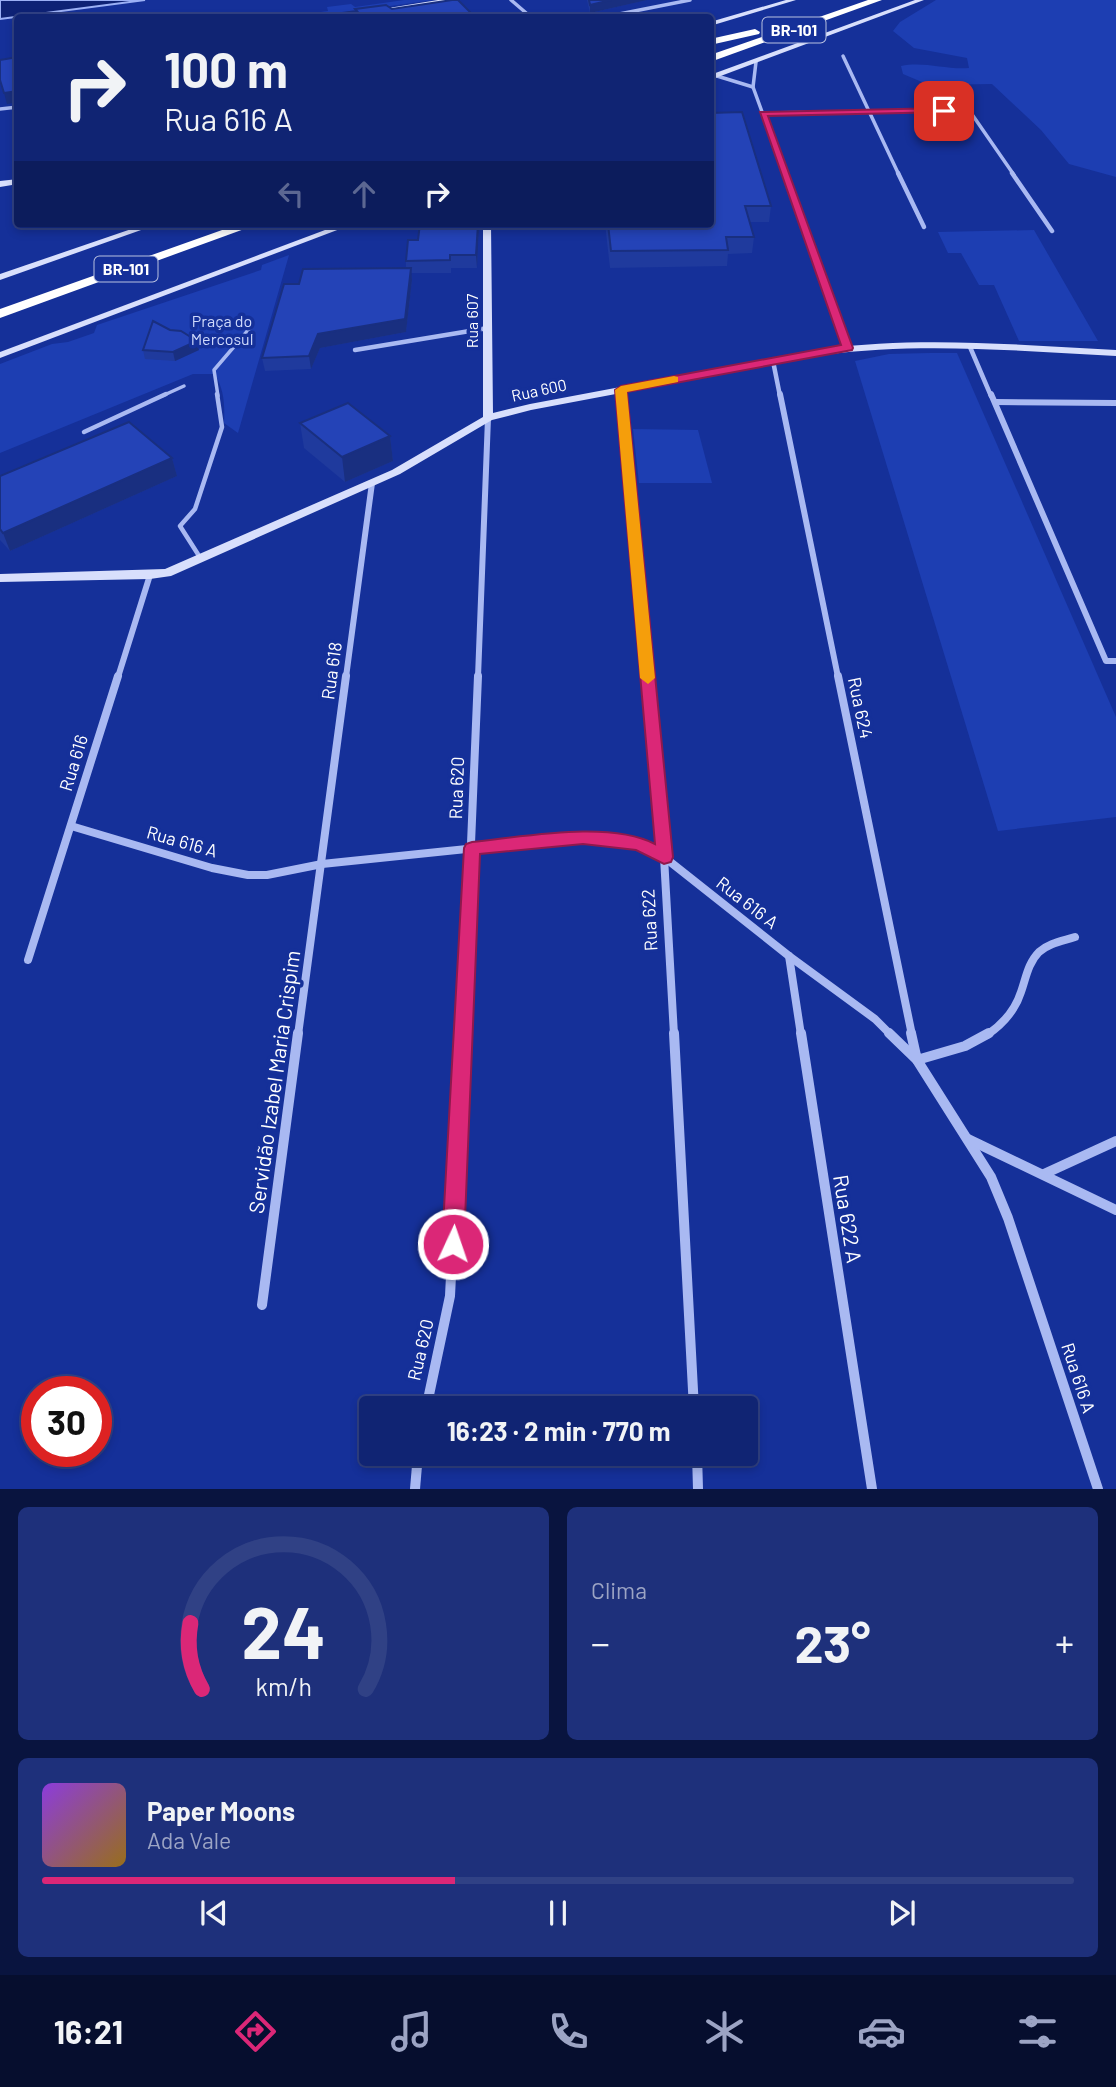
<!DOCTYPE html>
<html lang="pt">
<head>
<meta charset="utf-8">
<style>
	:root { --surface:#102473; --page:#1e307b; --text:#f1f3f6; --muted:#9ca4c4; --line:#304185; --accent:#db2777 }
	body { margin:0; font-family:Barlow,sans-serif; background:var(--page); color:var(--text); height:100vh; display:flex; flex-direction:column; font-size:26px; white-space:nowrap }
	* { box-sizing:border-box; margin:0 }
	p { font-size:23px; color:var(--muted) }
	.icon { flex:none; width:38px; height:38px; fill:none; stroke:currentColor; stroke-width:2; stroke-linecap:round; stroke-linejoin:round }
	.map { position:relative; height:1489px; overflow:hidden }
	.details { display:flex; flex-direction:column; gap:18px; padding:18px; background:#09143f; flex:1 }
	.details>* { flex:none }
	.guide { position:absolute; left:14px; top:14px; width:700px; height:214px; border-radius:7px; box-shadow:0 4px 10px #0003,0 0 0 2px var(--line); background:#102473; color:var(--text); overflow:hidden }
	.speed { position:absolute; left:21px; top:1376px; display:flex; gap:14px; font-size:35px; font-weight:700; text-align:center }
	.speed>* { display:grid; place-content:center; width:91px; height:91px; border-radius:50%; background:var(--surface); box-shadow:0 4px 10px #0003,0 0 0 2px var(--line); line-height:1 }
	.speed .limit { border:10px solid #d22; background:#fff; color:#111 }
	.pin { position:absolute; display:grid; place-items:center; width:60px; height:60px; color:#fff; margin:-30px; border-radius:14px; box-shadow:0 4px 10px #0006 }
	.me { position:absolute; width:77px; margin:-38px; rotate:3deg; stroke-linejoin:round; filter:drop-shadow(0 0 5px #0008) }
	.turn { display:flex; align-items:center; gap:24px; height:147px; padding:0 35px; font-size:32px }
	.turn .icon { width:91px; height:91px; stroke-width:2.5 }
	.turn b { display:block; font-size:49px; line-height:60px }
	.lanes { display:flex; align-items:center; height:66px; padding:0 35px; background:#0003; justify-content:center; gap:35px; direction:ltr }
	.lanes .off { opacity:.35 }
	.big { font-size:52px; font-weight:700; line-height:1.1 }
	.details .card { flex:1; display:flex; flex-direction:column; justify-content:center; gap:10px; min-width:0; padding:0 24px; border-radius:10px; background:var(--page) }
	.details .dial { align-items:center; gap:0 }
	.dial svg { height:182px; overflow:visible; fill:none; stroke:var(--line); stroke-width:7; stroke-linecap:round; text-anchor:middle }
	.dial text { fill:var(--text); stroke:none }
	.song { display:flex; align-items:center; gap:21px }
	.cover { width:84px; height:84px; border-radius:10px; background:linear-gradient(135deg,hsl(270 70% 55%),hsl(40 70% 35%)) }
	.played { height:7px; border-radius:4px; background:linear-gradient(90deg,var(--accent) 40%,var(--line) 40%) }
	.keys { display:flex; justify-content:space-around; direction:ltr }
	.heat { display:flex; justify-content:space-between; align-items:center; font-size:38px; direction:ltr }
	.details .tiles { flex:1; display:grid; gap:18px; grid-template-columns:1fr 1fr }
	.card:last-child { grid-column:span 2 }
	.trip { position:absolute; left:359px; top:1396px; width:399px; height:70px; border-radius:7px; background:var(--surface); box-shadow:0 4px 10px #0003,0 0 0 2px var(--line); font-weight:700; line-height:70px; text-align:center }
	.tabs { display:flex; height:112px; justify-content:space-around; align-items:center; background:#060e2e; color:var(--muted) }
	.tabs .icon { width:49px; height:49px }
	.tabs .active { color:var(--accent) }
	.tabs b { font-size:32px; color:var(--text) }
	.map>svg:first-child { display:block }
	.green { fill:#1d3eb2 }
	.water { fill:#0e2275; stroke:#9bb0f5; stroke-width:2 }
	.lines { fill:none; stroke-linecap:round; stroke-linejoin:round }
	.lane-far1 { stroke:#a9b9f2; stroke-width:3.5 }
	.lane { stroke:#a9b9f2; stroke-width:4.5 }
	.street-far4 { stroke:#a9b9f2; stroke-width:3.5 }
	.street-far3 { stroke:#a9b9f2; stroke-width:4.5 }
	.street-far2 { stroke:#a9b9f2; stroke-width:6 }
	.street-far1 { stroke:#a9b9f2; stroke-width:8 }
	.street { stroke:#a9b9f2; stroke-width:10 }
	.secondary { fill:#d8dffc; fill-rule:evenodd }
	.highway { fill:#fff; fill-rule:evenodd }
	.wall { fill:#1f3a9d }
	.shaded-wall { fill:#192f80 }
	.building { fill:#2443b7; stroke:#192f80; stroke-width:2 }
	.route { fill:#db2777; stroke:#8e194d; stroke-width:2 }
	.slow { fill:#f59e0b }
	.labels { text-anchor:middle; stroke-width:7; stroke-linejoin:round; paint-order:stroke }
	.shield { fill:#153099; stroke:#b9c1e0; stroke-width:2 }
	.shield-label { font-size:16px; font-weight:bold; fill:#fff }
	.far-park-label { font-size:16px; fill:#d0dafc; stroke:#153099 }
	.far-street-label { font-size:16px; fill:#fff; stroke:#153099 }
	.street-label { font-size:18px; fill:#fff; stroke:#153099 }
	.near-street-label { font-size:21px; fill:#fff; stroke:#153099 }
</style>
</head>
<body>
<div class="map">
<svg width="1116" height="1489" viewBox="0 0 1116 1489">
	<rect width="100%" height="100%" fill="#153099"/>
	<!-- green -->
	<g class="green">
		<path d="M404,0h30l-125,17 -32,1 51,-7 -1,-4 24,-3 4,3z"/>
		<path d="M936,0h180v177l-47,-13 -28,-34 -49,-46 -63,1 -26,-11 -2,-8c23,-5 45,4 68,2l-2,-10 -53,-10 -21,-17 7,-9z"/>
		<path d="M1034,230l64,111h-79l-25,-56h-15l-18,-32h-13l-10,-21z"/>
		<path d="M289,255l-51,178 -14,-10c1,-19 0,-33 -9,-49h-22l-193,79v-89l52,-20 16,-2 26,-9 3,-8 164,-55 1,-5z"/>
		<path d="M930,353h27l159,364v100l-118,14 -143,-470 34,-7z"/>
		<path d="M633,429l65,1 14,53h-73z"/>
	</g>
	<!-- water -->
	<path class="water" d="M0,0h145l-145,19z"/>
	<g class="lines">
		<!-- lane-far1 -->
		<g class="lane-far1">
			<path d="M162,396l22,-10"/>
			<path d="M218,396l-4,-26 36,-42"/>
		</g>
		<!-- lane -->
		<g class="lane">
			<path d="M84,432l82,-38"/>
			<path d="M201,559l-21,-33 15,-17 27,-82 -5,-33"/>
		</g>
		<!-- street-far4 -->
		<g class="street-far4">
			<path d="M511,0l21,18"/>
			<path d="M599,18l91,-18"/>
			<path d="M843,56l56,119"/>
			<path d="M756,62l-3,25 32,88"/>
			<path d="M717,76l36,11"/>
			<path d="M0,109l18,-2"/>
			<path d="M763,113l206,-3 45,65"/>
		</g>
		<!-- street-far3 -->
		<g class="street-far3">
			<path d="M784,173l64,175"/>
			<path d="M898,173l26,54"/>
			<path d="M1012,173l40,58"/>
			<path d="M970,347l21,49"/>
			<path d="M355,350l133,-22"/>
			<path d="M773,361l7,35"/>
			<path d="M621,389l1,7"/>
		</g>
		<!-- street-far2 -->
		<g class="street-far2">
			<path d="M621,394l26,283"/>
			<path d="M780,394l58,283"/>
			<path d="M991,394l115,267h10"/>
			<path d="M995,402l121,1"/>
			<path d="M118,677l32,-102"/>
			<path d="M346,677l26,-194"/>
			<path d="M478,677l10,-259"/>
		</g>
		<!-- street-far1 -->
		<g class="street-far1">
			<path d="M647,676l17,181 10,178"/>
			<path d="M838,676l74,359"/>
			<path d="M71,826l141,42 36,7h19l55,-11 261,-27 56,7 25,13 125,99 86,63 16,16"/>
			<path d="M789,956l12,79"/>
			<path d="M28,960l90,-284"/>
			<path d="M298,1035l48,-359"/>
			<path d="M463,1035l15,-359"/>
			<path d="M987,1035c16,-11 28,-24 34,-43 5,-14 7,-29 18,-40 10,-9 24,-11 36,-15"/>
		</g>
		<!-- street -->
		<g class="street">
			<path d="M674,1033l20,376"/>
			<path d="M801,1033l71,456"/>
			<path d="M889,1033l28,27 74,117 17,41 90,271"/>
			<path d="M911,1033l6,27 48,-14 24,-13"/>
			<path d="M968,1139l148,71"/>
			<path d="M1044,1174l72,-33"/>
			<path d="M262,1305l36,-272"/>
			<path d="M426,1409l24,-113 13,-263"/>
			<path d="M697,1454l1,35"/>
			<path d="M415,1489l3,-35"/>
		</g>
		<!-- secondary -->
		<g class="secondary">
			<path d="M438,0h17l-82,13 -3,-2z"/>
			<path d="M786,0h10l-86,26v-4z"/>
			<path d="M915,0h9l-214,80v-5z"/>
			<path d="M18,179v5l-18,3v-6z"/>
			<path d="M146,224h12l-158,56v-6z"/>
			<path d="M341,224h12l-353,134v-6z"/>
			<path d="M483,224h8l2,189 37,-9 293,-55c98,-13 195,-4 293,1v6c-98,-5 -195,-14 -293,-1l-292,55 -39,10 -92,54 -229,102 -21,3 -150,3v-8l165,-5 227,-99 91,-53z"/>
		</g>
		<!-- highway -->
		<g class="highway">
			<path d="M868,0h14l-172,62v-7z"/>
			<path d="M755,29l5,3 -1,2 -49,11v-6z"/>
			<path d="M239,224h19l-258,94v-9z"/>
		</g>
	</g>
	<!-- wall -->
	<g class="wall">
		<path d="M587,0h60l-57,13z"/>
		<path d="M710,113l61,93 -2,16h-19l4,15 -2,16 -24,1 -1,12 -117,2 -5,-44h105z"/>
		<path d="M479,224l-2,44h-26v5h-40l1,7 -6,52 -86,16 -9,21 -46,2 -3,-13 37,-74 107,-16v-7l12,-21z"/>
		<path d="M143,350h56l-24,11 -30,-2z"/>
		<path d="M300,423l90,13 3,25 -48,21 -41,-34z"/>
		<path d="M172,458l5,18 -167,75 -10,-11v-64z"/>
	</g>
	<!-- shaded-wall -->
	<g class="shaded-wall">
		<path d="M611,0h36l-57,13v-8z"/>
		<path d="M18,91v11l-11,2 -3,-11z"/>
		<path d="M478,224h1l-2,44 -1,-13z"/>
		<path d="M411,268l1,12 -6,52 -86,16 -9,21 -2,-13 9,-22z"/>
		<path d="M197,341l2,9 -24,11 -2,-9z"/>
		<path d="M390,436l3,25 -48,21 -3,-25z"/>
		<path d="M172,458l5,18 -167,75 -7,-18z"/>
	</g>
	<!-- building -->
	<g class="building">
		<path d="M452,0h6l18,18h-171l52,-7 -2,-2 31,-4 6,4z"/>
		<path d="M589,0h22l-21,5z"/>
		<path d="M18,57v34l-14,2 -4,-13v-20z"/>
		<path d="M742,112l29,94h-26l9,31h-28l2,13 -117,1 -3,-27h102v-111z"/>
		<path d="M420,224h58l-2,31h-26v5l-44,1 2,-21h10z"/>
		<path d="M411,268l-6,51 -87,15 -9,22 -47,2 22,-74h15l4,-15z"/>
		<path d="M153,321l17,9 11,1 16,10 -24,11 -30,-2z"/>
		<path d="M348,403l42,33 -48,21 -42,-34z"/>
		<path d="M129,422l43,36 -169,75 -3,-4v-53z"/>
	</g>
	<!-- route -->
	<path class="route" d="M944,108l3,4 -179,4 85,232 -1,2 -225,42 46,465 -2,5 -7,2 -28,-14 -53,-6 -103,10 -16,390 -3,7 -8,3 -8,-3 -3,-7 22,-396 2,-4 6,-2c51,-5 137,-22 183,2l-40,-454 6,-4 220,-41 -81,-233z"/>
	<!-- slow -->
	<path class="slow" d="M674,376l4,1v5l-51,10 28,286 -7,6 -8,-6 -25,-288 6,-4z"/>
	<g class="labels">
		<!-- shield labels -->
		<g class="shield">
			<rect x="762.5" y="17.5" width="63" height="25" rx="5"/>
			<rect x="94.5" y="256.5" width="63" height="25" rx="5"/>
		</g>
		<g class="shield-label">
			<text x="794" y="36">BR-101</text>
			<text x="126" y="275">BR-101</text>
		</g>
		<!-- far-park labels -->
		<g class="far-park-label">
			<text x="222" y="327">Praça do<tspan x="222" dy="18">Mercosul</tspan></text>
		</g>
		<!-- far-street labels -->
		<g class="far-street-label">
			<text transform="translate(472 321) rotate(-90)" y="6">Rua 607</text>
			<text transform="translate(539 390) rotate(-12)" y="6">Rua 600</text>
		</g>
		<!-- street labels -->
		<g class="street-label">
			<text transform="translate(332 671) rotate(-82)" y="6">Rua 618</text>
			<text transform="translate(860 708) rotate(78)" y="6">Rua 624</text>
			<text transform="translate(74 763) rotate(-73)" y="6">Rua 616</text>
			<text transform="translate(457 788) rotate(-88)" y="6">Rua 620</text>
			<text transform="translate(182 842) rotate(16)" y="6">Rua 616 A</text>
			<text transform="translate(747 903) rotate(38)" y="6">Rua 616 A</text>
			<text transform="translate(650 920) rotate(-93)" y="6">Rua 622</text>
			<text transform="translate(421 1350) rotate(-77)" y="6">Rua 620</text>
			<text transform="translate(1078 1378) rotate(72)" y="6">Rua 616 A</text>
		</g>
		<!-- near-street labels -->
		<g class="near-street-label">
			<text transform="translate(275 1082) rotate(-82)" y="7">Servidão Izabel Maria Crispim</text>
			<text transform="translate(847 1219) rotate(81)" y="7">Rua 622 A</text>
		</g>
	</g>
</svg>
<div class="speed"><div class="limit">30</div></div>
<div class="pin" style="left:944px;top:111px;background:#d93025"><svg class="icon" aria-label="arrive" viewBox="0 0 24 24"><path d="M6 21V4h12l-3 4 3 4H6"/></svg></div>
<svg class="me" style="left:453px;top:1244px" viewBox="-20 -20 40 40"><circle r="17" fill="#db2777" stroke="#fff" stroke-width="3"/><path d="M0-11L8 9 0 5-8 9z" fill="#fff"/></svg>
<div class="trip">16:23 · 2 min · 770 m</div>
<div class="guide">
<div class="turn"><svg class="icon" aria-label="right" viewBox="0 0 24 24"><path d="M7 20v-9h11M14 6l5 5-5 5"/></svg><div><b>100 m</b>Rua 616 A</div></div>
<div class="lanes"><svg class="icon off" aria-label="left" viewBox="0 0 24 24"><path d="M17 20v-9H6M10 6l-5 5 5 5"/></svg><svg class="icon off" aria-label="ahead" viewBox="0 0 24 24"><path d="M12 20V5M6 11l6-6 6 6"/></svg><svg class="icon" aria-label="right" viewBox="0 0 24 24"><path d="M7 20v-9h11M14 6l5 5-5 5"/></svg></div>
</div>
</div>
<section class="details">
<div class="tiles">
<div class="card dial"><svg viewBox="0 0 100 80">
<path d="M14 69A42 42 0 1 1 86 69"/>
<path d="M14 69A42 42 0 0 1 9 40" stroke="#db2777"/>
<text x="50" y="56" font-size="32" font-weight="700">24</text>
<text x="50" y="72" font-size="11">km/h</text>
</svg></div>
<div class="card"><p>Clima</p>
<div class="heat"><a>−</a><b class="big">23°</b><a>+</a></div>
</div>
<div class="card">
<div class="song"><i class="cover"></i><div><b>Paper Moons</b><p>Ada Vale</p></div></div>
<div class="played"></div>
<div class="keys"><svg class="icon" aria-label="previous" viewBox="0 0 24 24"><path d="M18 5L8 12l10 7zM5 5v14"/></svg><svg class="icon" aria-label="pause" viewBox="0 0 24 24"><path d="M8 5v14M16 5v14"/></svg><svg class="icon" aria-label="next" viewBox="0 0 24 24"><path d="M6 5l10 7-10 7zM19 5v14"/></svg></div>
</div>
</div>
</section>
<nav class="tabs">
<b>16:21</b>
<svg class="icon active" aria-label="directions" viewBox="0 0 24 24"><path d="M12 3l9 9-9 9-9-9zM9 14v-3h6M13 9l2 2-2 2"/></svg>
<svg class="icon" aria-label="music" viewBox="0 0 24 24"><path d="M9 18V5l10-2v13"/><circle cx="6" cy="18" r="3"/><circle cx="16" cy="16" r="3"/></svg>
<svg class="icon" aria-label="phone" viewBox="0 0 24 24"><path d="M5 4h4l2 5-3 2q2 4 5 5l2-3 5 2v4C11 20 4 13 5 4z"/></svg>
<svg class="icon" aria-label="climate" viewBox="0 0 24 24"><path d="M12 3v18M4 7l16 10M4 17L20 7"/></svg>
<svg class="icon" aria-label="car" viewBox="0 0 24 24"><path d="M5 17H2v-5l4-1 3-4h7l3 4 3 1v5h-3M9 17h6M6 11h13"/><circle cx="7" cy="17" r="2"/><circle cx="17" cy="17" r="2"/></svg>
<svg class="icon" aria-label="filters" viewBox="0 0 24 24"><path d="M4 7h16M4 17h16"/><circle cx="9" cy="7" r="2"/><circle cx="15" cy="17" r="2"/></svg>
</nav>
</body>
</html>
